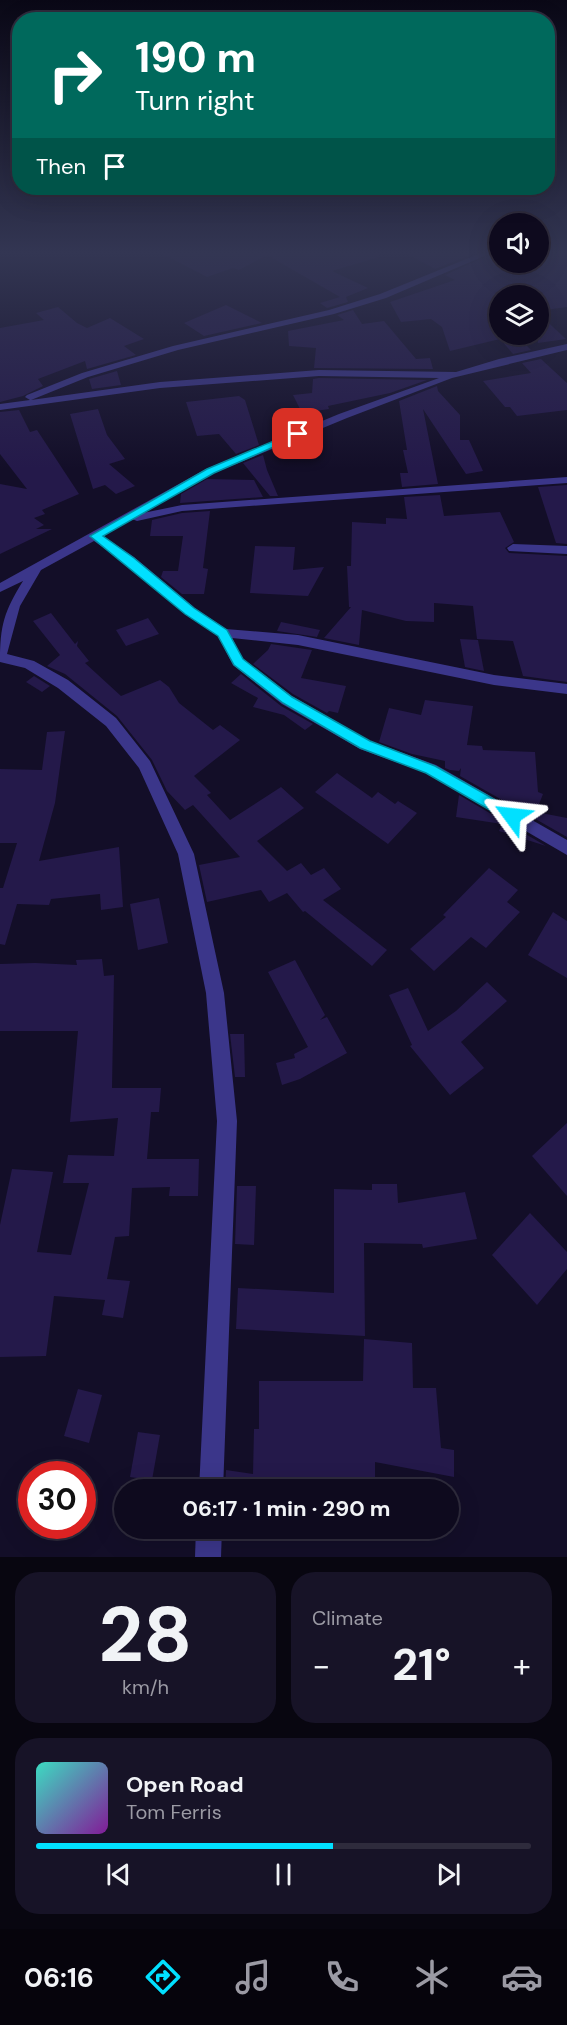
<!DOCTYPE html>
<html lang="en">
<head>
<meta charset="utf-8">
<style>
	:root { --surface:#0e0a1e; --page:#171327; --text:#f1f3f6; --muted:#9b9aa4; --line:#2e2b3c; --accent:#01e0ff }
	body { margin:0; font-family:"DM Sans",sans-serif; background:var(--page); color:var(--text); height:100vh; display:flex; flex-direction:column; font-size:22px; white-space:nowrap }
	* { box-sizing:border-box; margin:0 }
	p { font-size:20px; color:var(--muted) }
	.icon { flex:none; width:33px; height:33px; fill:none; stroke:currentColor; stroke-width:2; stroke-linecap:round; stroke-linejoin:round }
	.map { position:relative; height:1557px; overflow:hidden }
	.drawer { display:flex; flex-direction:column; gap:15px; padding:15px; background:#080610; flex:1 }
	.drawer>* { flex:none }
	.top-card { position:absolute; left:12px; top:12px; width:543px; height:183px; border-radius:24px; box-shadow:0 6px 24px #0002,0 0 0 2px var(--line); background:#00695c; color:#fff; overflow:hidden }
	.buttons { position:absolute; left:489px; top:213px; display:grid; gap:12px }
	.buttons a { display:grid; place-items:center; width:60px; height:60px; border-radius:50%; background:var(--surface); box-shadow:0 6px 24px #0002,0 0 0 2px var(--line); font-size:30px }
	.speed { position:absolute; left:18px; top:1461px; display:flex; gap:12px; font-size:30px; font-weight:700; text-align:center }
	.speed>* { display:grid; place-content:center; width:78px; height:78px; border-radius:50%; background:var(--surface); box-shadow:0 6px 24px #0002,0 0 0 2px var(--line); line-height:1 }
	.speed .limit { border:9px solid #d22; background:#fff; color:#111 }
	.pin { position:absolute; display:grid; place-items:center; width:51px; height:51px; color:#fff; margin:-26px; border-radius:12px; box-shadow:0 3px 9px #0006 }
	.me { position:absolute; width:66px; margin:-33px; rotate:300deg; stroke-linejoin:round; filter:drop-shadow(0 0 4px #0008) }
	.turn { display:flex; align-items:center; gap:21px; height:126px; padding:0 24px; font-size:27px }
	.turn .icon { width:78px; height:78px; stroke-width:2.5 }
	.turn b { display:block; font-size:42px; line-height:51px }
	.then { display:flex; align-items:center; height:57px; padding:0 24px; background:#0003; gap:12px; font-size:22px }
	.big { font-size:45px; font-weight:700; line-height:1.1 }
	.drawer .card { flex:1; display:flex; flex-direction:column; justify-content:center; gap:9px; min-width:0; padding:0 21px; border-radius:24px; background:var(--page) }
	.drawer .dial { align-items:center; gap:0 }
	.dial b { font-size:78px; line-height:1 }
	.song { display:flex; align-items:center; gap:18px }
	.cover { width:72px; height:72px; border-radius:9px; background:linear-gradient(135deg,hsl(170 70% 55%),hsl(290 70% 35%)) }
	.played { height:6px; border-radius:3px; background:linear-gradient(90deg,var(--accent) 60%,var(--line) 60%) }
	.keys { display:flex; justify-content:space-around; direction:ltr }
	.heat { display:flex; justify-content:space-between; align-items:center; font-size:33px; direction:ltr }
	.drawer .tiles { flex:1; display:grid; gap:15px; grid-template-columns:1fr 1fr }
	.card:last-child { grid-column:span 2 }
	.trip { position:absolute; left:114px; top:1479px; width:345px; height:60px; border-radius:30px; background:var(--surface); box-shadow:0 6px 24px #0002,0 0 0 2px var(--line); font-weight:700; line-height:60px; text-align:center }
	.tab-bar { display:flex; height:96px; justify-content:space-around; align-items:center; background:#06040c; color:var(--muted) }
	.tab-bar .icon { width:42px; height:42px }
	.tab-bar .on { color:var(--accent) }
	.tab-bar b { font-size:27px; color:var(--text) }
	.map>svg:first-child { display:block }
	.building { fill:#24194a }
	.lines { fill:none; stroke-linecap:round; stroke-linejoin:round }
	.street { fill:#3b368a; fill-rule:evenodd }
	.route { fill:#01e0ff; stroke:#0192a6; stroke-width:1.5 }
</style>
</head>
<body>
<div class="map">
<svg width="567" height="1557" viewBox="0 0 567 1557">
	<rect width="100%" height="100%" fill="#130e28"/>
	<!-- building -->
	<g class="building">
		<path d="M157,251h222v6l-47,14 36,17 -22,9 2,5 -21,6 -7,-5 20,-6 -73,-42 -28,15 -6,-2 -26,9z"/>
		<path d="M402,251h79l-46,18z"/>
		<path d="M498,251h2v11h38v-11h29v56l-29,4v-20l-14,5h-24v40l15,-2 16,16 -18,4 -13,-15 -50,12 -8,-24 -11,-8 -30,3 -11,-20 65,-22 -10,-5z"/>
		<path d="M226,305l36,18 -58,13 -20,-13z"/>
		<path d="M58,307l19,16 10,5 23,-10 34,21 -20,7 12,9 -49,14 -2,-8 -47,18 5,7 -20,10 -23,6v-74l44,-8 -8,-7z"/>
		<path d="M353,310l9,14 22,-3 32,38 14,-1 3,11 -119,-1 2,-20 -27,-2 -1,-15 56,-11 -7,-5z"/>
		<path d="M538,313l28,26 -28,4z"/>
		<path d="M541,359l26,24v27l-50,6 -7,-9h-5l-22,-26 48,-8 -9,-10z"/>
		<path d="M117,371l4,14 -29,4 -3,-10z"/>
		<path d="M313,379l6,-1 108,2 -37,13 -62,13 1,3 -27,4 -9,-18 19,-2z"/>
		<path d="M437,386l1,5 22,24v25h9l14,31 -17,3 -43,-65 15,75 -36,3 -2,-14h8l-5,-23h4l-8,-49z"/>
		<path d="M239,396l6,4 14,45 -23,9 -17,-20 -22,2 -11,-34z"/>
		<path d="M98,409l9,26 18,24 -16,5 26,22 -19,8 -11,-9 -12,4 -23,-75z"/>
		<path d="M19,410l11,22 7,-2 42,64 -37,16 3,4 -11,4 10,7 -8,4h16l-52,25v-70l27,5 -27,-35v-42z"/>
		<path d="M263,455l4,15 11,26h-8l-27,-33z"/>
		<path d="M207,479l47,1 9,17 -83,6 1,-9z"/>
		<path d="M567,485v59l-11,-1 -18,-56z"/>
		<path d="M440,495l4,21 56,-4 14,30 -9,6 4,5 58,3v126l-44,-6 -10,-35 -36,-2 -4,-33 -39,-3v19l-28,-1 -44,-11 -3,35 -35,-7 27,-31h-2l-2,-41h4l1,-44 34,2v-6l21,1 -3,-22z"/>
		<path d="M210,511l-7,57 5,1 -4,25h-22l-21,-17 2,-6h15l5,-35h-33l2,-16 30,-7z"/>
		<path d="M255,546l40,1 -2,23 31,-3 -16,29 -58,-3z"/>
		<path d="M51,613l24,31 3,-3 -1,5 12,15 -4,2 36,33 39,-16 9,7 10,16 34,27 7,-5 20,15 -46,36 17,17 -4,2 23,25 51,-33 23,21 -47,33 30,30 14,-8 10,12 13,-7 17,21 -18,11 64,50 -15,16 -67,-55 -2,1 -16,-19 -18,9 -8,-12 -54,12 -8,-37 41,-8 -47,-52 -8,5 -18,-19 -15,-31 -35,-44 -52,-42 -18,-8 13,-11 -27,-34z"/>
		<path d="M148,618l11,16 -33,12 -10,-16z"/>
		<path d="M281,622l39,8 -3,7 -40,-6z"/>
		<path d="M460,639l18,1 6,31 -19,-4z"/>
		<path d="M271,644l41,6 -11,28 45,8 -8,27 -9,-2 -2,2 -34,-19 -40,-30 15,-14z"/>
		<path d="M241,674l40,32 32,18 -8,6 -21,-15 -31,-8 5,-9 -27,-15z"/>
		<path d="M34,676l16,10 -8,6 -16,-10z"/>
		<path d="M425,700l48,6 -6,39 15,1 1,4 52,2 3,40 5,2 -7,18 31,6v19l-107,-61 1,-8 -2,3 -9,-1 -5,-2v-7l-33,-7 -33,-12 10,-34 32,7z"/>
		<path d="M65,731l-10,72 -16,58 80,-14 4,60 -22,3 -1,-16 -49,5 -2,6 -32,-1 -12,41 -5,-1v-56h3l14,-45h-17v-74l42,1 5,-38z"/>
		<path d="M337,773l35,25 6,-6 17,12 3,-3 19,12 -29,31 -73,-52z"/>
		<path d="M459,795l87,51 -47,-15 3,-7 -46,-7z"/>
		<path d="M489,868l29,22 -11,12 13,10 -34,36 -15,-11 -37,34 -24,-22 36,-32 -3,-2z"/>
		<path d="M159,898l9,45 -30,7 -8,-46z"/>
		<path d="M553,912l14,9v57l-39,-23z"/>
		<path d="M102,959l2,17 10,-1 -2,113h49l-2,24h-8l-4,47h52l-1,37h-29l1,-9 -38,1 -3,48 -14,1 -8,42 23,2 -7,37 -21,-3 3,-15 -51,-4 -8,60 -46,1v-132l12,-56 41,3 -16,80 34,3 18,-72h-26l5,-28 46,1 4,-38 -48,4 8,-91h-78v-67l35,-1 42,2 -1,-5z"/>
		<path d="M295,960l30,55 -5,5 7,-3 20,36 -47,26 -18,6 -6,-22 19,-5 -1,-4 14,-7 -40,-75z"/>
		<path d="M487,982l20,19 -46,41 23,26 -34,27 -40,-49 2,-1 -23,-50 19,-7 20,43 28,-20z"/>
		<path d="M230,1034h14l1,43h-10z"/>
		<path d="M567,1123v73l-35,-40z"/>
		<path d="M372,1184h25l1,19 67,-11 12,47 -54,9 -1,-4 -58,-1 1,93 -129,-7 2,-41 96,5v-104l38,1z"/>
		<path d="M237,1186h19l-2,59 -19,-1z"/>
		<path d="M530,1213l37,39v17l-30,36 -45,-50z"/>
		<path d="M364,1339l48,4 1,45h23l5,60 13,2v27l-79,-15v28h-150l1,-20 27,4 1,-45h5v-48h104z"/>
		<path d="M78,1389l24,6 -13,48 -25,-7z"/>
		<path d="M138,1432l22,3 -8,45 -22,-3z"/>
	</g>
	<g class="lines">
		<!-- street -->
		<g class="street">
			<path d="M486,251h10l-110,47 -52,16 -156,36 -90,27 -57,23 129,-18 159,-12 137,2 43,-13 68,-15v6l-115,28 -105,40 -133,55 -71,40 39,-8 385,-28v6l-385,28 -45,10 -5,-2 -29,17 31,21 61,51 31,21 72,6 196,40 73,9v10l-73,-9 -196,-40 -66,-7 11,21 49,37 78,45 66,24 131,75v15l-141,-82 -66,-24 -78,-45 -49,-39 -15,-29 -33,-22 -59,-51 -32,-22 -53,29 -21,36 -13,48 27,7 34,19 48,38 34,43 44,93 30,139 13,128 -14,369h-24l18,-369 -11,-128 -28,-139 -39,-86 -33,-42 -48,-38 -33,-20 -25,-6c0,-37 4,-50 23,-81l-23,11v-9l206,-114 133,-55 100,-36 -120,-2 -159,12 -160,22v-6l30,-4 -5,-3 2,-2 55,-22 91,-27 156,-36 51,-16z"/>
			<path d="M513,544l54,2v8l-58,-3 -2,-3z"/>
			<path d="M196,1528h26l-1,29h-26z"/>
		</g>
	</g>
	<!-- sky -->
	<linearGradient id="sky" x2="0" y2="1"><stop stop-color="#0a0816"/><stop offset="0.54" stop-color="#333653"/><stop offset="1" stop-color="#333653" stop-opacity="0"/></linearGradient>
	<rect width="567" height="469" fill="url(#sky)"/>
	<!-- route -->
	<path class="route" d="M295,432l8,2 -89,39 -111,63 31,22 60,50 33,22 16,29 49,38 78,44 65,25 82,46 2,4 -2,4h-10l-81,-47 -66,-25 -77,-45 -49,-38 -16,-29 -33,-22 -95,-78 117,-67z"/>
</svg>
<div class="buttons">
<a><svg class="icon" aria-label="sound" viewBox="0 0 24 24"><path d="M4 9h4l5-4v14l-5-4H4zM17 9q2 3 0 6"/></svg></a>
<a><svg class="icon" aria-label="layers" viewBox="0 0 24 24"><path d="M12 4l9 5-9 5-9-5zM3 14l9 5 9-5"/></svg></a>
</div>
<div class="speed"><div class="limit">30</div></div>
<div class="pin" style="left:298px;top:434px;background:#d93025"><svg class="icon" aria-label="arrive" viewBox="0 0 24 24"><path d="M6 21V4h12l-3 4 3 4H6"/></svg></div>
<svg class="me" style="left:512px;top:816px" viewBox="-20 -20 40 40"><path d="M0-17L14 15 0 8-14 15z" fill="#01e0ff" stroke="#fff" stroke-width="4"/></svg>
<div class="trip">06:17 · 1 min · 290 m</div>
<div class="top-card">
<div class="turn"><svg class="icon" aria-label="right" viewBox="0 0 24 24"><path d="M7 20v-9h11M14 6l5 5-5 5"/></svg><div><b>190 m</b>Turn right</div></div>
<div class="then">Then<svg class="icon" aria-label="arrive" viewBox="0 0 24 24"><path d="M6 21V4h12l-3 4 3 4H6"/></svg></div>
</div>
</div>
<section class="drawer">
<div class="tiles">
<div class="card dial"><b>28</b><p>km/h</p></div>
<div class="card"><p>Climate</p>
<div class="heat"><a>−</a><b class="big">21°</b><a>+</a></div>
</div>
<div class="card">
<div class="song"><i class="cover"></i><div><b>Open Road</b><p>Tom Ferris</p></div></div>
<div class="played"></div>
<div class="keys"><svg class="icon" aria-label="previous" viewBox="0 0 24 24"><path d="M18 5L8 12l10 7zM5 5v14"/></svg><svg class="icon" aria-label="pause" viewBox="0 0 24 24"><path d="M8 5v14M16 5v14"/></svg><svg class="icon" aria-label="next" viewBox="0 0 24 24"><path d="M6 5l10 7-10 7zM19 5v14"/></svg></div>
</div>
</div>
</section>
<nav class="tab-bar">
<b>06:16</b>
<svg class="icon on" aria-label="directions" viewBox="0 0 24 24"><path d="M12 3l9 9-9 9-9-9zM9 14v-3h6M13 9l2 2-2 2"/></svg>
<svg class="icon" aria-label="music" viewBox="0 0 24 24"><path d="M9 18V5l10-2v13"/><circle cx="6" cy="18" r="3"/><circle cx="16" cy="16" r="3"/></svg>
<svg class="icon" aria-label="phone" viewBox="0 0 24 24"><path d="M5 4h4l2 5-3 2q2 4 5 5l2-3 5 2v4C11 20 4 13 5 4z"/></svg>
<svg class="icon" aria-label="climate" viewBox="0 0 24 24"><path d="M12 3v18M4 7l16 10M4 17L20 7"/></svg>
<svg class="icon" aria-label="car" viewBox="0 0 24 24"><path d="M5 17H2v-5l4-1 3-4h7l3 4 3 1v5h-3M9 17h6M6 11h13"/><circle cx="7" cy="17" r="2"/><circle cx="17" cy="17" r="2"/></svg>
</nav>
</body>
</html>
